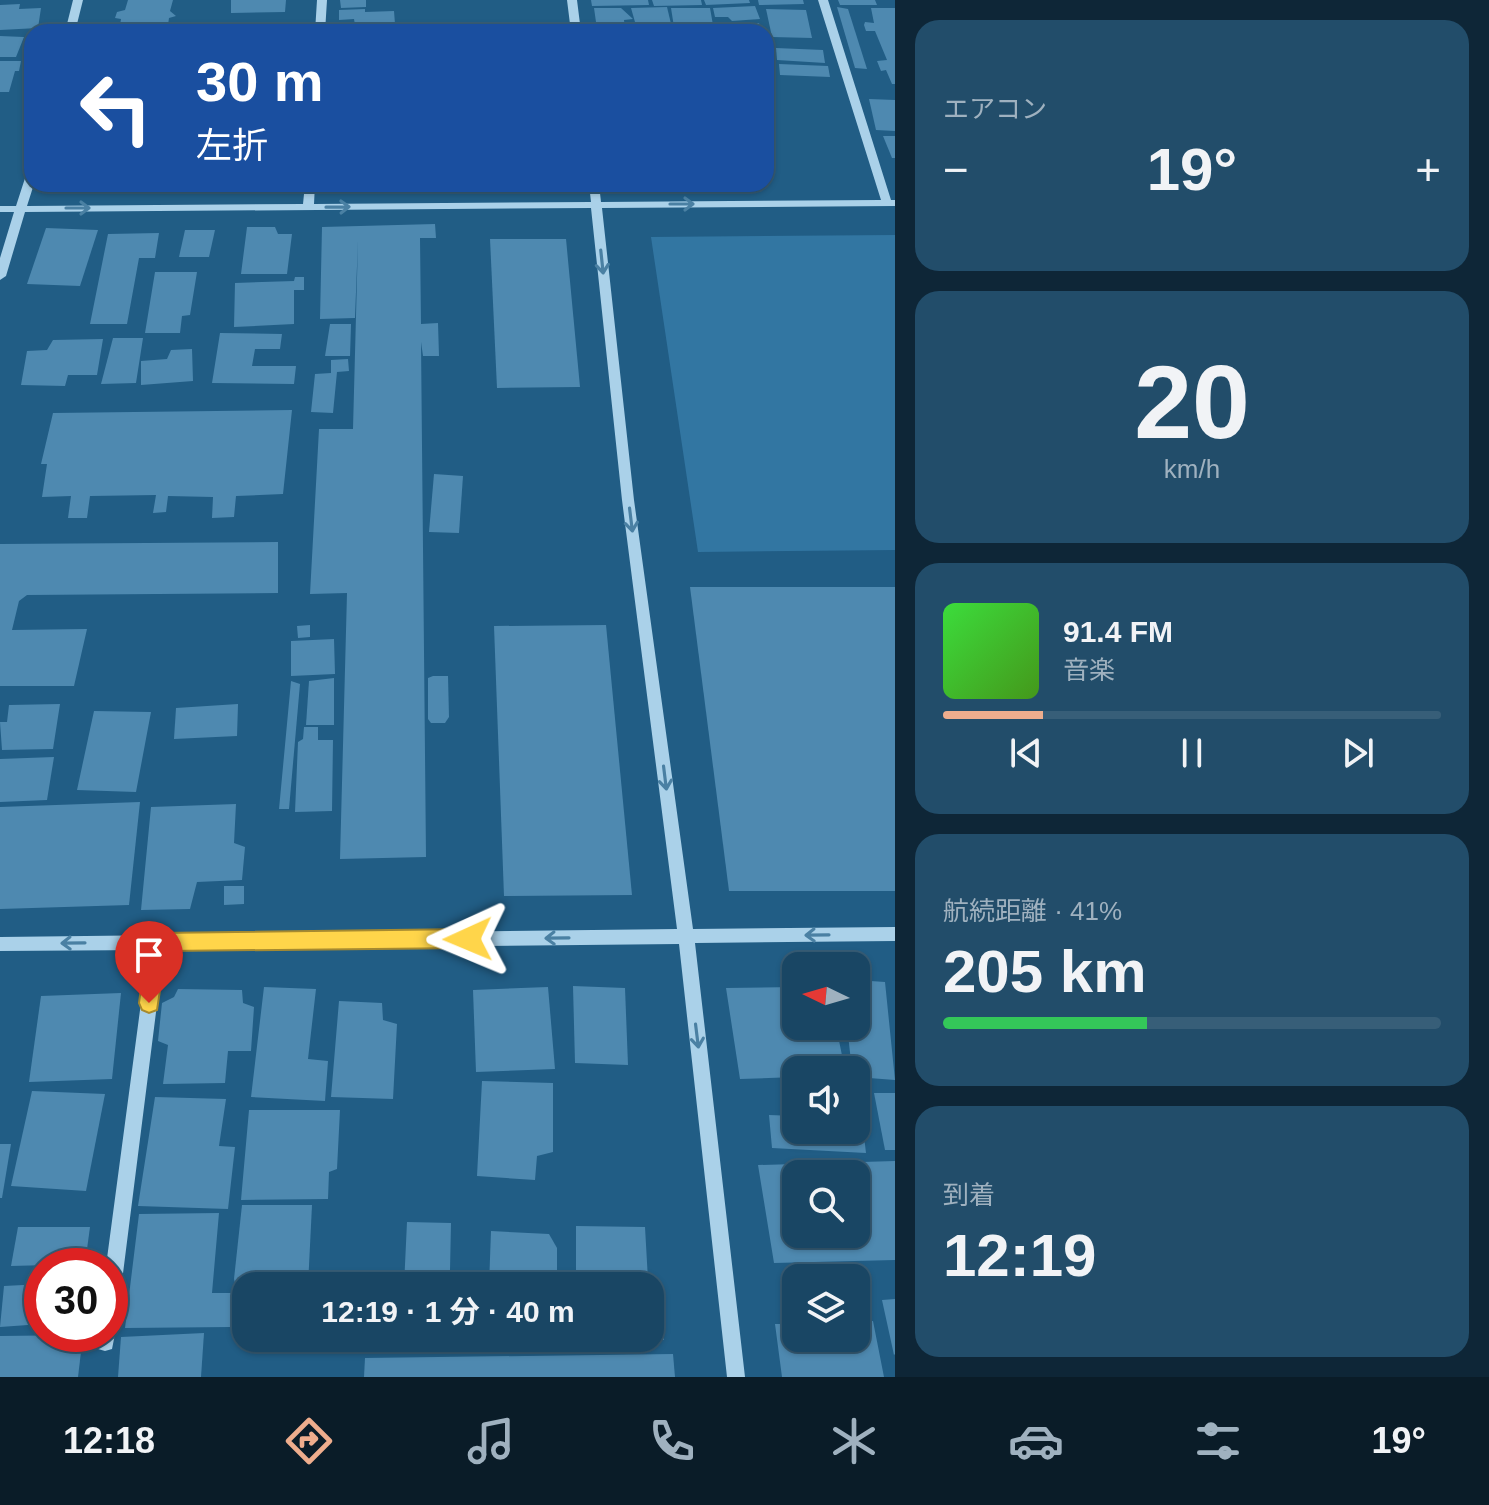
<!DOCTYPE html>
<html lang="ja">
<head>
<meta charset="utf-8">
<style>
	:root { --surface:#194664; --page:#224d6a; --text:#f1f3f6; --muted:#9fb1bf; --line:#375e78; --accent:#eead8d }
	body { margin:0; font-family:Helvetica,"Noto Sans JP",sans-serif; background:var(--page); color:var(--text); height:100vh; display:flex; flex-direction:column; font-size:30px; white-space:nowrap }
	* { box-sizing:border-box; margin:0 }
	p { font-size:26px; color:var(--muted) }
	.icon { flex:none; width:44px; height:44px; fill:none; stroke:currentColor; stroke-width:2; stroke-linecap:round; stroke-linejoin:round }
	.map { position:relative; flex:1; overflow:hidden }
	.panel { display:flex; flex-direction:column; gap:20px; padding:20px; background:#0e2637; width:594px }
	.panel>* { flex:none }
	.top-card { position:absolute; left:24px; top:24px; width:750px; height:168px; border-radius:24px; box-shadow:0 2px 6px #0004,0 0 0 2px var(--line); background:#1a4fa0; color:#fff; overflow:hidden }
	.needle { width:52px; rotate:275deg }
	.buttons { position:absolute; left:782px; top:952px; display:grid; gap:16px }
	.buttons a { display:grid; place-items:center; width:88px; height:88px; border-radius:16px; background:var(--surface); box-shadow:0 2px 6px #0004,0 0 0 2px var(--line); font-size:40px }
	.speed { position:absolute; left:24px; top:1248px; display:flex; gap:16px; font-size:40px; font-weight:700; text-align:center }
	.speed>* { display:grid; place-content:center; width:104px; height:104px; border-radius:50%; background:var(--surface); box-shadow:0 2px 6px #0004,0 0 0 2px var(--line); line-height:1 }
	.speed .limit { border:12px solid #d22; background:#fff; color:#111 }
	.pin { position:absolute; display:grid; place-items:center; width:68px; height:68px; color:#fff; margin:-82px -34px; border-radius:50% 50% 50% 0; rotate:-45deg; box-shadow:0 0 8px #0007 }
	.pin .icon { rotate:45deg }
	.me { position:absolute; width:88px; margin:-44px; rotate:269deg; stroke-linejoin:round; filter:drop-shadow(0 0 6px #0008) }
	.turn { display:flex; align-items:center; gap:28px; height:168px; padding:0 40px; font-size:36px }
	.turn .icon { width:104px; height:104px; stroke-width:2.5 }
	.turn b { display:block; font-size:56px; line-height:68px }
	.big { font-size:60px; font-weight:700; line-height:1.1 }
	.panel .card { flex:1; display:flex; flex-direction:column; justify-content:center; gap:12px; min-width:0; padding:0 28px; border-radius:24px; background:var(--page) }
	.panel .dial { align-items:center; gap:0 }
	.dial b { font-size:104px; line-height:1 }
	.song { display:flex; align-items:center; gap:24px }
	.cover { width:96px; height:96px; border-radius:12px; background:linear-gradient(135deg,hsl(120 70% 55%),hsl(100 70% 35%)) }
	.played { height:8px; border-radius:4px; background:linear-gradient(90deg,var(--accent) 20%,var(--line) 20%) }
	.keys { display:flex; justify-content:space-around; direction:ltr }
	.heat { display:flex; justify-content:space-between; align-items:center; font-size:44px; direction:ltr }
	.charge { height:12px; border-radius:6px; background:linear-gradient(90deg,#34c759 41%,var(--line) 0) }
	.trip { position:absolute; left:232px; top:1272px; width:432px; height:80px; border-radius:24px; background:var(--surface); box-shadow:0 2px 6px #0004,0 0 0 2px var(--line); font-weight:700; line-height:80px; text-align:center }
	.menu { display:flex; height:128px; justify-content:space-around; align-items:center; background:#0a1c28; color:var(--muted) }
	.menu .icon { width:56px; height:56px }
	.menu .selected { color:var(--accent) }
	.menu b { font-size:36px; color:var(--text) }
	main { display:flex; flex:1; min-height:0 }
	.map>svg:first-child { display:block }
	.green { fill:#3276a2 }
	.building { fill:#4e89b0; fill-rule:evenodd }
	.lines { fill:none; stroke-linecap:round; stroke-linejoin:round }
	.minor { fill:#aad1e9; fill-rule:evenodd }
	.oneway { stroke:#4a80a3 }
	.route { fill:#ffd54a; stroke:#a68a30; stroke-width:2 }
</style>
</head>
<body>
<main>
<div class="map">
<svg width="895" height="1377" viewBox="0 0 895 1377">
	<rect width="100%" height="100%" fill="#215d85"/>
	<!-- green -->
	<path class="green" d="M895,235v315l-197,2 -47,-315z"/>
	<!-- building -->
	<g class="building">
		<path d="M128,0h45l-3,11 6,5 -7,2 -2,14h-48l2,-13 -6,-1 2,-6 8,-2z"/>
		<path d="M231,0h55l-1,12 -54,1z"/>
		<path d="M340,0h26v7l-25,1z"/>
		<path d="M591,0h57l1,5 -57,1z"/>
		<path d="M652,0h49l1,5 -48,1z"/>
		<path d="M704,0h45l1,3 -44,2z"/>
		<path d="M758,0h45l1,4 -45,1z"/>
		<path d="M838,0h37l2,5h-37z"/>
		<path d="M20,4l-1,5 22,-1 -3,20 -38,2v-25z"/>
		<path d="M755,6l5,13 -28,2 -4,-4h-13l-2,-9z"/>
		<path d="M667,7l5,21 -35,1 -6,-21z"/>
		<path d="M837,7l11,2 19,60 -12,-1z"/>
		<path d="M594,8h27l12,11 -9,1 1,9h-28z"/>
		<path d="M671,8h39l3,17h-8l1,7h-22v-5h-10z"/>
		<path d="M871,8h24v76h-3l-6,-14 -5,1 -4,-10 10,-1 -12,-29h-9l-2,-6 1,-3 9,1z"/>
		<path d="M365,9v3l29,-1 1,13 -40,1 -1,-6 -15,1v-10z"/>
		<path d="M766,9l40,1 6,28 -40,-1z"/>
		<path d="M759,23l3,9h-38l-3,-8z"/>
		<path d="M357,27l55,1v4h-56z"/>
		<path d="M0,36l24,1 -8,20h-16z"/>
		<path d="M776,48l47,2 2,13 -48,-3z"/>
		<path d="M0,61h21l-2,10h-4l-6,21h-9z"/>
		<path d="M779,64l49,2 2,11 -50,-2z"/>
		<path d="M869,99l26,1v31l-19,-1z"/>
		<path d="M883,136h12v22h-3z"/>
		<path d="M56,184h45l-4,5 -42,-1z"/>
		<path d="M170,184h36l-1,5h-36z"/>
		<path d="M259,184h28v6l-28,1z"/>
		<rect x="356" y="184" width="33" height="5"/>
		<path d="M623,184h43l1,4 -43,2z"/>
		<path d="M435,224l1,14h-16l1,86 17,-1 1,33h-16l-2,-14 5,515 -86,2 7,-266 -37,1 9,-165h34l5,-189 -3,78 -35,1 2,-92z"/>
		<path d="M247,227h28l3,7h14l-5,40h-46z"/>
		<path d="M46,228l52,2 -18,56 -53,-2z"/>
		<path d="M185,230h30l-6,27h-30z"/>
		<path d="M159,233l-4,25h-16l-12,66h-37l18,-90z"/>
		<path d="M490,239h76l14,148 -83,1z"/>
		<path d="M155,272h42l-7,43 -8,1 -2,17h-35z"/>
		<path d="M295,277h9v13h-10v34l-60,3 1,-44 59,-2z"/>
		<path d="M330,324h21l-1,32h-25z"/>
		<path d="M220,333l62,1 -2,15h-25l-3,17h44l-2,18 -82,-1z"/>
		<path d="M113,338h30l-7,45 -35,1z"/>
		<path d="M103,339l-6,36h-29l-3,11 -44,-1 6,-34 20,-1 6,-10z"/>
		<path d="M192,349l1,32 -52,4v-24l26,-2 4,-9z"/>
		<path d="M348,359l1,12 -12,1 -4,41 -22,-1 4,-38 16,-1v-13z"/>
		<path d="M292,410l-9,84 -47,2 -2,21 -22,1 1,-21 -45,-1 -2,16 -13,1 3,-18 -66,1 -3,22h-19l3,-22 -29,1 5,-33h-6l12,-51z"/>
		<path d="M434,474l29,2 -4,57 -30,-1z"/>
		<path d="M278,542v51l-251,2 -8,6 -7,29 75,-1 -13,57h-74v-142z"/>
		<path d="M690,587h205v304h-166z"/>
		<path d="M310,625v12l-12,1 -1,-12z"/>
		<path d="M606,625l26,270 -128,1 -10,-270z"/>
		<path d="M334,639l1,35 -44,2v-35z"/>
		<path d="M433,676h15l1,41 -4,6h-14l-3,-4v-41z"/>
		<path d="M334,678v47h-28l3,-44z"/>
		<path d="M291,681l9,3 -11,125h-10z"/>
		<path d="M60,704l-7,45 -51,1 -2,-28h7l2,-17z"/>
		<path d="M238,704l-1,32 -63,3 2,-31z"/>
		<path d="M94,711l57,1 -15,80 -59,-2z"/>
		<path d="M304,727h14v13h15l-1,71 -37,1 3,-70 5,-3z"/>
		<path d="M54,757l-7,43 -47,2v-43z"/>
		<path d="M140,802l-11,103 -129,4v-102z"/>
		<path d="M236,804l-2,39 11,4 -3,33 -45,2 -7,27 -49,1 10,-103z"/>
		<path d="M224,886h20v18l-20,1z"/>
		<path d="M856,980l29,2 10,98 -39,-3v-7h-4l-5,-44h9z"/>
		<path d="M573,986l52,2 3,77 -53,-2z"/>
		<path d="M264,987l52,2 -8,70 20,2 -3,40 -74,-4z"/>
		<path d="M548,987l7,82 -79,3 -3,-82z"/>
		<path d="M796,987v39h40l9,44h-49v7l-56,2 -14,-91z"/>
		<path d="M178,989l64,1 1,13 11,4 -3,44h-23l-3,32 -62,1 5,-39 -10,-4 4,-38 12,-6z"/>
		<path d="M121,993l-9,86 -83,3 12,-86z"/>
		<path d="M339,1001l43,2 1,17 14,4 -4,75 -62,-2z"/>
		<path d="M482,1081l71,2v69l-16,4 -2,24 -58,-4z"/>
		<path d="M32,1091l73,3 -19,97 -75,-5z"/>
		<path d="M874,1093h21v57h-10z"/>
		<path d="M155,1097l71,2 -7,47 16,1 -7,62 -90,-3z"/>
		<path d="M249,1110h91l-3,59 -8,3 -1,27 -87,1z"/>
		<path d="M769,1115l27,1v14h60v-11h6l4,34 -94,-5z"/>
		<path d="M0,1144h11l-9,54h-2z"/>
		<path d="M895,1161v99l-121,3 -16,-98zM796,1174h60v60h-60z"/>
		<path d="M242,1205h70l-4,81 -72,2 -2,-9z"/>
		<path d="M219,1213l-7,80h22l-3,34 -106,1 14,-114z"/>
		<path d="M407,1222l44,1 -1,47 31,1v15h-77z"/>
		<path d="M576,1226l69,1 3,53 14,6 2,54 -14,-1v-53h-74z"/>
		<path d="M18,1227h72l-5,37 -74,2z"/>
		<path d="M491,1231l58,3 8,14v38h-68z"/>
		<path d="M42,1284v40l-42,3 4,-41z"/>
		<path d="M895,1299v55l-1,1 -12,-55z"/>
		<path d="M873,1321l11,56h-102l-7,-53h21v14h60v-16z"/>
		<path d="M204,1333l-3,44h-83l3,-40z"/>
		<path d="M83,1335l-5,42h-78v-41z"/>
		<path d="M673,1354l2,23h-311l1,-19z"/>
	</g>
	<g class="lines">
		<!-- minor -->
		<g class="minor">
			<path d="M73,0h10l-8,32h-10z"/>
			<path d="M317,0h10l-2,32h-10z"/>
			<path d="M567,0h10l4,32h-10z"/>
			<path d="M818,0h10l63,200h4v6l-293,2 32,292 59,429 202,-2v14l-200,2 50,434h-18l-48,-433 -515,5 -45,356 -2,7 -7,2v-48h-4l42,-316 -148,1v-14l677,-8 -55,-429 -31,-292 -566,4 -19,64 -6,4v-22l14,-46h-14v-6h16l11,-34 5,-3 2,15 -7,22 276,-2 2,-20h10l-1,20 277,-2 -2,-18h10l2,18 280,-2z"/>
			<path d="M110,1326l5,8 -3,15 -7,2 -7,-2 -2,-7 1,-8h13z"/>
		</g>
	</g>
	<!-- one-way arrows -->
	<defs><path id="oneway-shaft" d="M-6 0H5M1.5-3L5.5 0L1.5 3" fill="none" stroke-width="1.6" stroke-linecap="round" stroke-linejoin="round" transform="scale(2)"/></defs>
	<g class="oneway">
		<use href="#oneway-shaft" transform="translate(682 204)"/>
		<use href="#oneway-shaft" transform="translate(338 207) rotate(-1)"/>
		<use href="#oneway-shaft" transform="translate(78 208)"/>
		<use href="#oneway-shaft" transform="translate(602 262) rotate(84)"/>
		<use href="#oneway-shaft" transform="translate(631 520) rotate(83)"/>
		<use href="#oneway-shaft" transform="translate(665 778) rotate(83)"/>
		<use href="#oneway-shaft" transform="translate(817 935) rotate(179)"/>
		<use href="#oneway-shaft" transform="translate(557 938) rotate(179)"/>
		<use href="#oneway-shaft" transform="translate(73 943) rotate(179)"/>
		<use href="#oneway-shaft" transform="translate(697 1036) rotate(83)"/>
	</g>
	<!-- route -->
	<path class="route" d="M468,929l7,3 3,7 -3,6 -7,3 -302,3 -9,59 -8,3 -7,-3 -3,-7 8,-61 3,-6 7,-3z"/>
</svg>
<div class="buttons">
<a><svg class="needle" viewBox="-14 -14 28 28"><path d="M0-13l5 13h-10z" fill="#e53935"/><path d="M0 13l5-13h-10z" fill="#9fb1bf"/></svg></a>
<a><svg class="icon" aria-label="sound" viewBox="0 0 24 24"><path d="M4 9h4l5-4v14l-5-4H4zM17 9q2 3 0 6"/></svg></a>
<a><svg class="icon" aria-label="search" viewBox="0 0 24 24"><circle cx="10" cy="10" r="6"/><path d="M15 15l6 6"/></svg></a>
<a><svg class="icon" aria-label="layers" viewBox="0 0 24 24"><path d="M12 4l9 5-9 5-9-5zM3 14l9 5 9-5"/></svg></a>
</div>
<div class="speed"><div class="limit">30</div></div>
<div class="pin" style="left:149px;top:1003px;background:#d93025"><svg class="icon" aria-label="arrive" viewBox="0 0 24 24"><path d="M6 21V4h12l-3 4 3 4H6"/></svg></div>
<svg class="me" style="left:468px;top:939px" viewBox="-20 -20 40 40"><path d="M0-17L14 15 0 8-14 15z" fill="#ffd54a" stroke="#fff" stroke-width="4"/></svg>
<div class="trip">12:19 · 1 分 · 40 m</div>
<div class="top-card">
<div class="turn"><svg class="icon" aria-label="left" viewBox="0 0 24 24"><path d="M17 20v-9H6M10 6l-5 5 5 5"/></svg><div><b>30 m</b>左折</div></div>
</div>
</div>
<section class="panel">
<div class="card"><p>エアコン</p>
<div class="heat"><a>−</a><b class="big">19°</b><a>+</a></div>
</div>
<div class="card dial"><b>20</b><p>km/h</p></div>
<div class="card">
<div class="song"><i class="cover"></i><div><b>91.4 FM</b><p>音楽</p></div></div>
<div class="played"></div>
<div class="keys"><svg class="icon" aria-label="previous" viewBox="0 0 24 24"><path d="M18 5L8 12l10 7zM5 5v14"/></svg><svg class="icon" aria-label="pause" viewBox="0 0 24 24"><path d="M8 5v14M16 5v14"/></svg><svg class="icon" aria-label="next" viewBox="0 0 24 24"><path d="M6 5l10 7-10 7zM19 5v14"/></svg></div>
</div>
<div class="card"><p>航続距離 · 41%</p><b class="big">205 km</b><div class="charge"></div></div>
<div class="card"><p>到着</p><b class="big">12:19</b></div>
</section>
</main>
<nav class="menu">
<b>12:18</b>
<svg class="icon selected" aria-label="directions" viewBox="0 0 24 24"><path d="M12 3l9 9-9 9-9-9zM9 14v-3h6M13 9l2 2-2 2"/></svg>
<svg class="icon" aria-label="music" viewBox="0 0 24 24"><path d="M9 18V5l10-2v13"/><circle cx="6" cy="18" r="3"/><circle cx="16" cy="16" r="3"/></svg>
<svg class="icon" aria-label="phone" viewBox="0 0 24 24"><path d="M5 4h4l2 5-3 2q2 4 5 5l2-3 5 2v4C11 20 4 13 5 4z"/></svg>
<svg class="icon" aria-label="climate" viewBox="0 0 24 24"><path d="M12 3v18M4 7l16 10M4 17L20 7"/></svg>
<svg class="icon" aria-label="car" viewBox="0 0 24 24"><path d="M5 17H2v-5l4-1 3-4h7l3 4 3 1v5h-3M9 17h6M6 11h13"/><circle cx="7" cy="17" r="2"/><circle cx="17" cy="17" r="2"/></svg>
<svg class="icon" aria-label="filters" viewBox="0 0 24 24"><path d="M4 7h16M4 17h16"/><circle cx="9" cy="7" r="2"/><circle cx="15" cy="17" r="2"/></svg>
<b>19°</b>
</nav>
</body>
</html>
